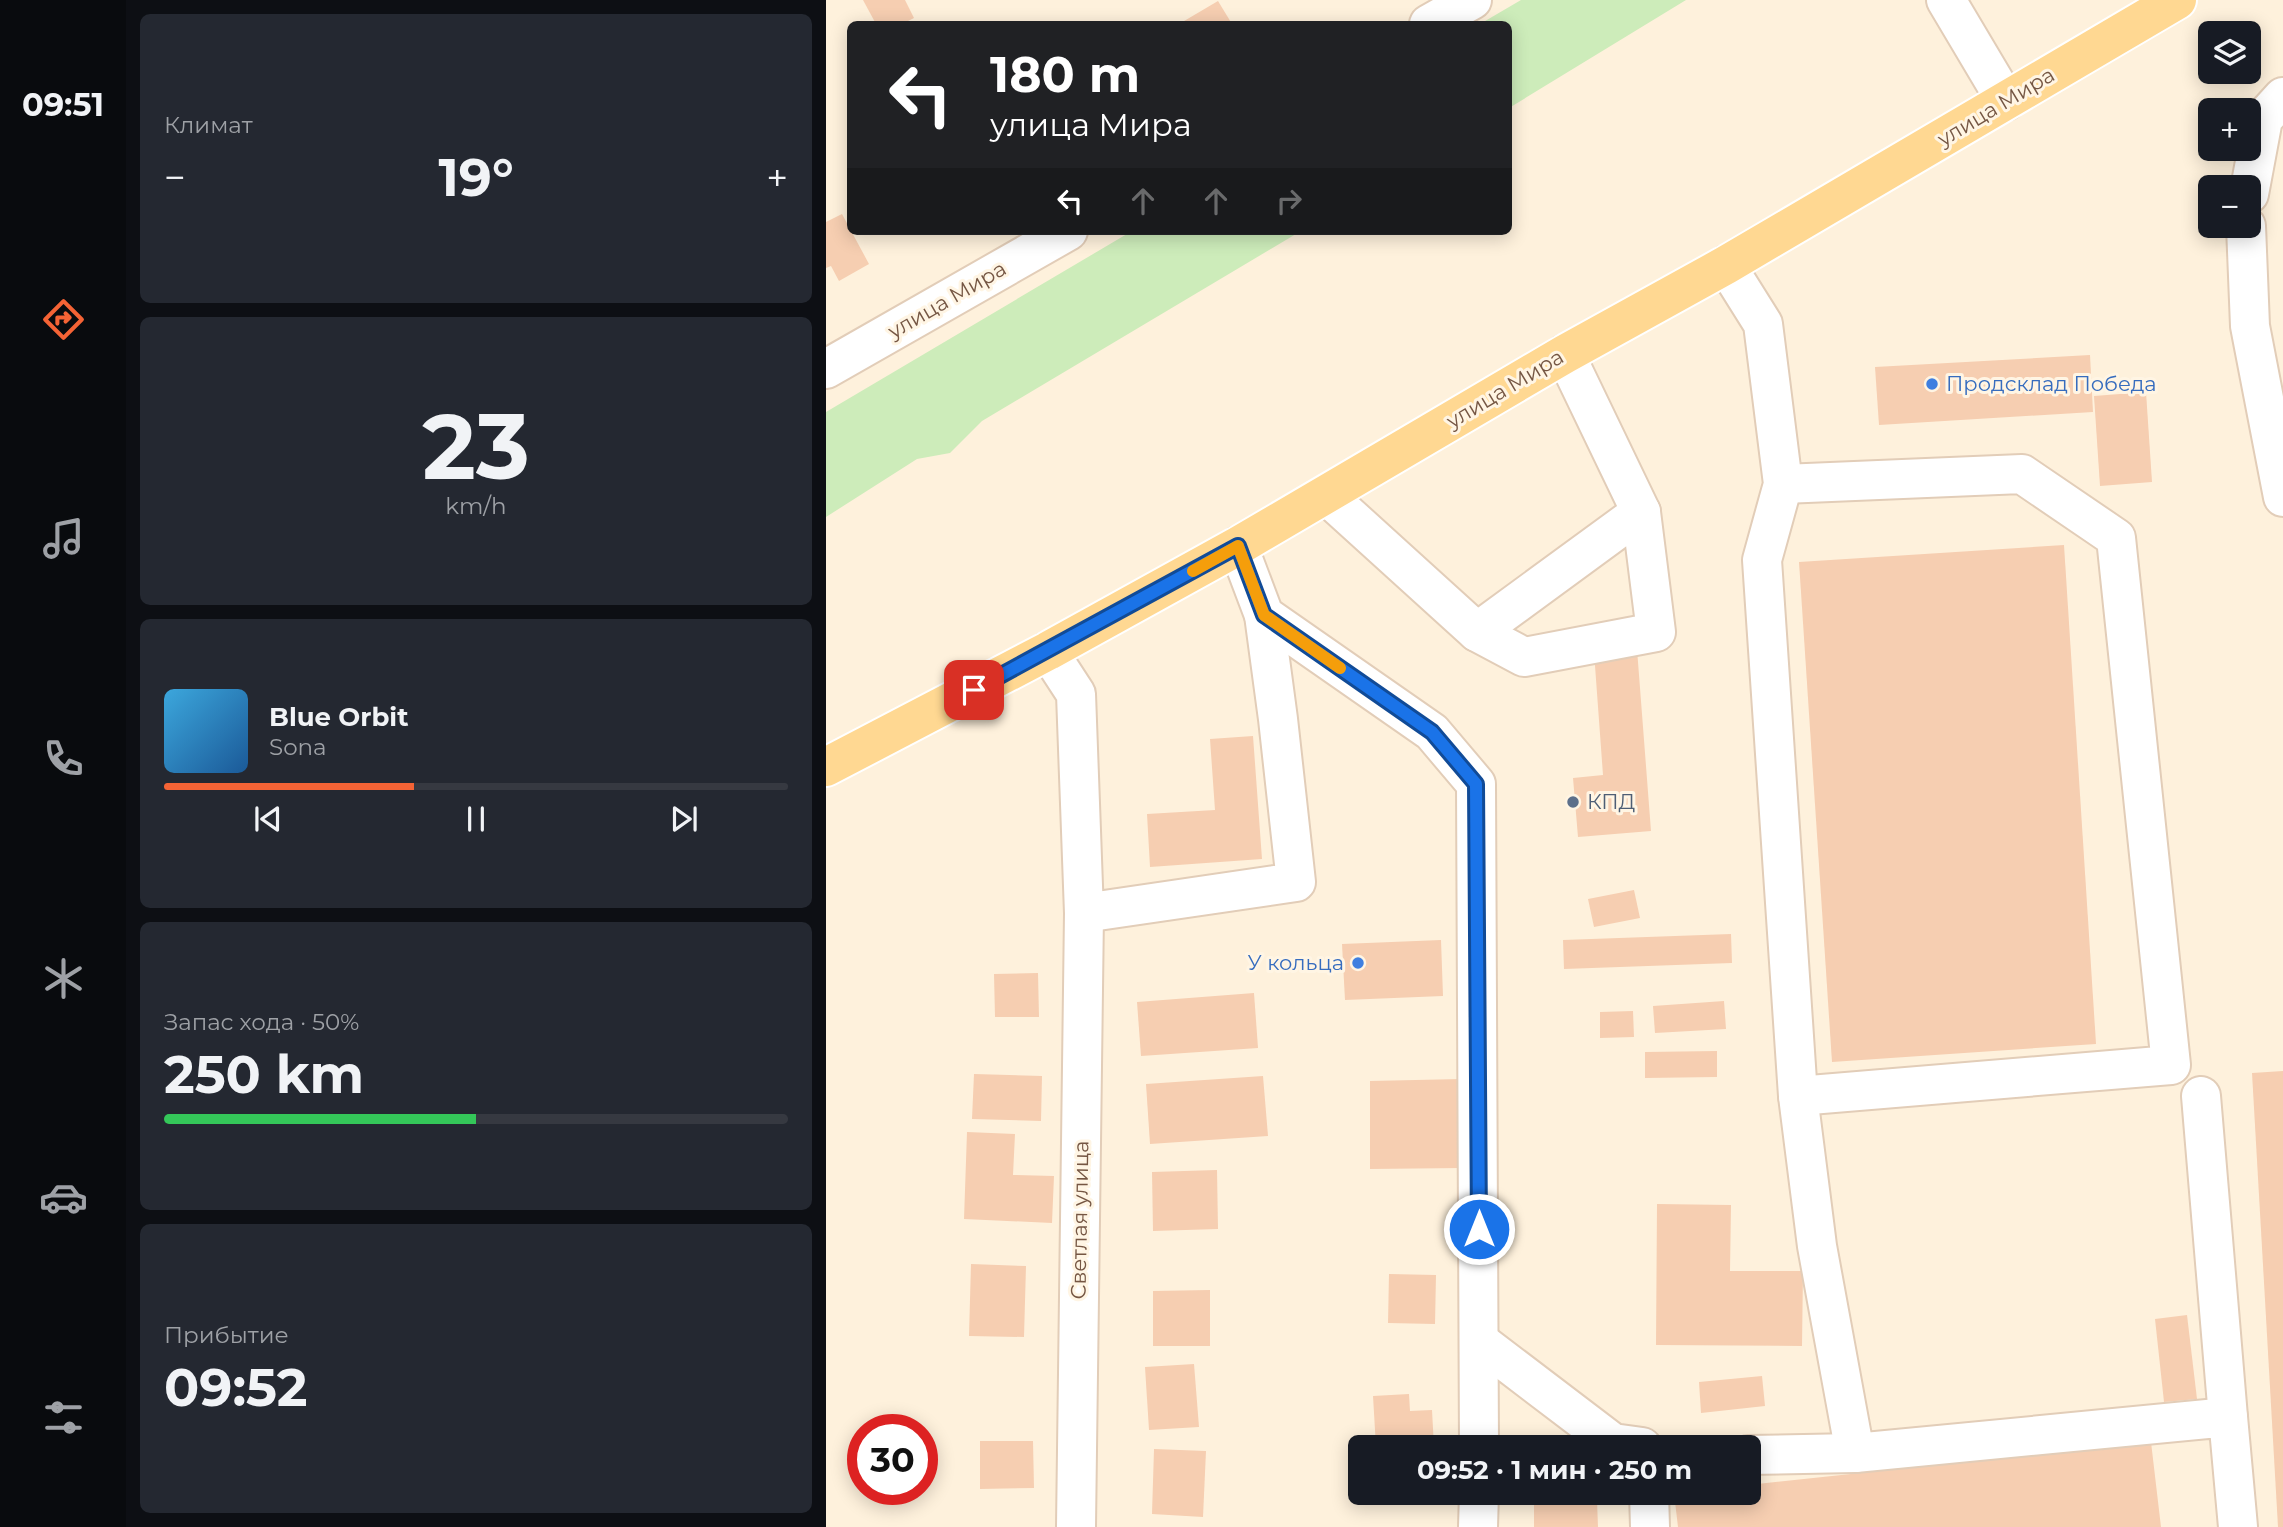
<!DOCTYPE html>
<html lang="ru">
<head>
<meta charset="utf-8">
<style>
	:root { --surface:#171b24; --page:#242831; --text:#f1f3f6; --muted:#9ea1a6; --line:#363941; --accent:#f46335 }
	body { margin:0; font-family:Montserrat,sans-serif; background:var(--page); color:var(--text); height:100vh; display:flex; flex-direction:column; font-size:26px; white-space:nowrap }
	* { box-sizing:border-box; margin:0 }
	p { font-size:23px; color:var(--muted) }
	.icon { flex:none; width:38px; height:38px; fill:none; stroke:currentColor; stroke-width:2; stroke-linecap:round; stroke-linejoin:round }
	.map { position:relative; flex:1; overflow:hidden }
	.side { display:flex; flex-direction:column; gap:14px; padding:14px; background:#0d0f14; width:700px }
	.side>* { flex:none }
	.top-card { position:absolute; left:21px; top:21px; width:665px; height:214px; border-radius:10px; box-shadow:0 4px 18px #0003; background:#202124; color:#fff; overflow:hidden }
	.buttons { position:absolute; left:1372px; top:21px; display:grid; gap:14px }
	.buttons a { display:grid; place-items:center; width:63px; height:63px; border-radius:10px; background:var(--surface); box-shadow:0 4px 18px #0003; font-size:35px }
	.speed { position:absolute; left:21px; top:1414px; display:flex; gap:14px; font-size:35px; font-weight:700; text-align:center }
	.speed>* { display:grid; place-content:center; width:91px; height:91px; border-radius:50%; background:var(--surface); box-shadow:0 4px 18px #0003; line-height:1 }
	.speed .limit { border:10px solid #d22; background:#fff; color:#111 }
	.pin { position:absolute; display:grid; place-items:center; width:60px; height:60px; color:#fff; margin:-30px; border-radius:14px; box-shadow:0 4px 10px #0006 }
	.me { position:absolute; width:77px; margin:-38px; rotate:0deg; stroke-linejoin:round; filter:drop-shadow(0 0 5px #0008) }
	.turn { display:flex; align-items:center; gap:24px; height:147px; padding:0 28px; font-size:32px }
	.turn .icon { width:91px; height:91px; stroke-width:2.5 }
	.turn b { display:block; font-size:49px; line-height:60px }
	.lanes { display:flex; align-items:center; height:66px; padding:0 28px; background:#0003; justify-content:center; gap:35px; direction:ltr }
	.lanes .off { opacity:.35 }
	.big { font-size:52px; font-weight:700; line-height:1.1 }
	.side .tile { flex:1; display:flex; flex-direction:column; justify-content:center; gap:10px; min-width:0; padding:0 24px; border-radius:10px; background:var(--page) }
	.side .dial { align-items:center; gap:0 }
	.dial b { font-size:91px; line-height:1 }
	.song { display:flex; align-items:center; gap:21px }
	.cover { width:84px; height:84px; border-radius:10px; background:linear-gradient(135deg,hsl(200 70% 55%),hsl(210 70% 35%)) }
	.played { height:7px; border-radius:4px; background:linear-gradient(90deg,var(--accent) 40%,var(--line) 40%) }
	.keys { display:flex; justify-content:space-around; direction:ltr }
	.heat { display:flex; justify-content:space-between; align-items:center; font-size:38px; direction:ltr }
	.charge { height:10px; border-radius:5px; background:linear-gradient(90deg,#34c759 50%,var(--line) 0) }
	.trip { position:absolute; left:522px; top:1435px; width:413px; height:70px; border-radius:10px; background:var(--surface); box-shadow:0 4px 18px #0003; font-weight:700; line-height:70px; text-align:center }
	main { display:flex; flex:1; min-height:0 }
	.tab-bar { display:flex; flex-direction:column; width:126px; justify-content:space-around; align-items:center; background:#090b0e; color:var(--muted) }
	.tab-bar .icon { width:49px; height:49px }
	.tab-bar .active { color:var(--accent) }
	.tab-bar b { font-size:32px; color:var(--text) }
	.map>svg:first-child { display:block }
	.green { fill:#cdecba }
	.building { fill:#f6ceb1 }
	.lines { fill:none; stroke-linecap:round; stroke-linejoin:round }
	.minor-casing { stroke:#e2cdb8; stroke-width:42 }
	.major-casing { stroke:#fff; stroke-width:42 }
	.minor { stroke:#fff; stroke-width:38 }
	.major { stroke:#ffd892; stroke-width:38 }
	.route-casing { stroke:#114b97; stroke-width:18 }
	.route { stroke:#1a73e8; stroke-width:12 }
	.slow { stroke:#f59e0b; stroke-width:12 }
	.shop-dot { fill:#3f7fe0; stroke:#fff5e4; stroke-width:2.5 }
	.service-dot { fill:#5c6f8a; stroke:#fff5e4; stroke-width:2.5 }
	.labels { text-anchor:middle; stroke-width:6; stroke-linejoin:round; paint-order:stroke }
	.street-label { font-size:21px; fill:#755643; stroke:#fff5e4 }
	.shop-label { font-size:21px; fill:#366cbe; stroke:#fff5e4; text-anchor:start }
	.service-label { font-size:21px; fill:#4e5e75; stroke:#fff5e4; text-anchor:start }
</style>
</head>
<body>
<main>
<nav class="tab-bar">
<b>09:51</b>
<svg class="icon active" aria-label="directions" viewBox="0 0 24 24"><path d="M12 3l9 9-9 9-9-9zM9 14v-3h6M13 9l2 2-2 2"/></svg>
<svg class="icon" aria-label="music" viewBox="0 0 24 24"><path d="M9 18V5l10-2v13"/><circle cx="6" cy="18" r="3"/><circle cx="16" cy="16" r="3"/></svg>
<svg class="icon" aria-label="phone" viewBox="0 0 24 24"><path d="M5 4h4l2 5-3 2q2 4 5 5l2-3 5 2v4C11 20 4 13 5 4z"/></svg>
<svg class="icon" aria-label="climate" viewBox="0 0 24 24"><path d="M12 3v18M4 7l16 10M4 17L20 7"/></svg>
<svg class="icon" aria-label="car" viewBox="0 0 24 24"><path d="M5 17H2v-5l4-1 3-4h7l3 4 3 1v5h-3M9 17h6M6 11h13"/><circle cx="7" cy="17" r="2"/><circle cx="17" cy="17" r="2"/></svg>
<svg class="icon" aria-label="filters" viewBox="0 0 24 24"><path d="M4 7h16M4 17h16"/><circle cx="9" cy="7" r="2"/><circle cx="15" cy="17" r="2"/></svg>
</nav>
<section class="side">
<div class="tile"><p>Климат</p>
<div class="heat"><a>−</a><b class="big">19°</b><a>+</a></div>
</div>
<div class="tile dial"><b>23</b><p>km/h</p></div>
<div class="tile">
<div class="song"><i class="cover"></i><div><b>Blue Orbit</b><p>Sona</p></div></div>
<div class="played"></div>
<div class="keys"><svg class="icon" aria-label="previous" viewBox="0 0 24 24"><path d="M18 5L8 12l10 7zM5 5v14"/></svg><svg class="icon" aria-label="pause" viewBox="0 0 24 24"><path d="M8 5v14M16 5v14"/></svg><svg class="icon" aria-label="next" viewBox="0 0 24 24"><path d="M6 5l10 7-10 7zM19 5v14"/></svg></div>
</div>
<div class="tile"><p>Запас хода · 50%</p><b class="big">250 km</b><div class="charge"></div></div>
<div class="tile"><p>Прибытие</p><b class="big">09:52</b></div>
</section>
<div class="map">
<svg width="1457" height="1527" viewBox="0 0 1457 1527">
	<rect width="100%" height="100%" fill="#fef1dc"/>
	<!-- green -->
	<g class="green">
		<path d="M695,0h165l-177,108 -1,-84h-28z"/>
		<path d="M306,231h169l-319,190 -32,32 -33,6 -91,58v-105z"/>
	</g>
	<!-- building -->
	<g class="building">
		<path d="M37,0h42l9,18 -12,6h-26z"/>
		<path d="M392,1l14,23h-53z"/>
		<path d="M16,214l27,50 -30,17 -8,-15 -5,2v-46z"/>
		<path d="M1264,355l3,57 -214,13 -4,-58z"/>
		<path d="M1320,392l6,90 -52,4 -6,-90z"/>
		<path d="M1238,545l32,499 -264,18 -33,-500z"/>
		<path d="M811,649l14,182 -73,6 -5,-59 30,-3 -9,-123z"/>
		<path d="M427,736l9,123 -112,8 -3,-53 68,-4 -5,-71z"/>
		<path d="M808,890l6,28 -46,9 -6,-28z"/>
		<path d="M905,934l1,29 -168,6 -1,-29z"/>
		<path d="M615,940l2,56 -98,4 -3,-56z"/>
		<path d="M212,973l1,44h-44l-1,-43z"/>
		<path d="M428,993l4,55 -117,8 -4,-54z"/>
		<path d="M898,1001l2,28 -71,4 -2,-27z"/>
		<path d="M807,1011l1,26 -34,1v-26z"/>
		<path d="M891,1051v26l-72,1v-26z"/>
		<path d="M1457,1071v456h-5l-26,-454z"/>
		<path d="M148,1074l68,2 -1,45 -69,-2z"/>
		<path d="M437,1076l5,60 -118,8 -4,-60z"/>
		<path d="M635,1079l1,89 -92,1v-88z"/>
		<path d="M141,1132l48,2 -2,41 41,1 -2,47 -88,-4z"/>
		<path d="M391,1170l1,59 -65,2 -1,-59z"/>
		<path d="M831,1204l74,1 -1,66h73l-1,75 -146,-1z"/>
		<path d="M145,1264l55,2 -2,71 -55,-1z"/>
		<path d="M563,1274l47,1 -1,49 -47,-1z"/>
		<path d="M384,1290v56h-57v-55z"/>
		<path d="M1361,1315l10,84 -33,3 -9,-83z"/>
		<path d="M368,1364l5,63 -50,3 -4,-63z"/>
		<path d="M936,1376l3,30 -64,7 -2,-31z"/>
		<path d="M583,1394l1,17 22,-1 2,37h-58l-3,-51z"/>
		<path d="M154,1441h53l1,47 -54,1z"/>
		<path d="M1325,1442l10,85h-483l-4,-34h74v-8z"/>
		<path d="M328,1449l52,2 -3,66 -51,-3z"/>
		<path d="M771,1500l1,27h-64v-24z"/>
	</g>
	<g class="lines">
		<defs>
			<g id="minor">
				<path d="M1120,0l60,101"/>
				<path d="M603,24l43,-24"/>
				<path d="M1423,194l14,-75 20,-22"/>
				<path d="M1420,226l4,100 33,171"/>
				<path d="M900,265l37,59 20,160 -21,76 36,536 19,150 38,207"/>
				<path d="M0,369l242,-138"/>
				<path d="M957,484l239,-10 94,64 55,527 -373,31"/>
				<path d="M500,495l151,137 164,-120 -76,-158"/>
				<path d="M412,546l26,69 168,117 44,52 3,663"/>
				<path d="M651,632l47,25 132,-25 -15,-120"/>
				<path d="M222,651l28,43 8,219 212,-31 -18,-163 -14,-104"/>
				<path d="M1375,1096l27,321"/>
				<path d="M653,1341l134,102 29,4"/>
				<path d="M922,1455l107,-2 373,-36 10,110"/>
				<path d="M823,1493l1,34"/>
				<path d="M250,1527l8,-614"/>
				<path d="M652,1527l1,-34"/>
			</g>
			<path id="major" d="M0,767l222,-116 190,-105 327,-192 161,-89 451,-265"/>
		</defs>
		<!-- minor casing -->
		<use href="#minor" class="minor-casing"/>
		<!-- major casing -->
		<use href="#major" class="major-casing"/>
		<!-- minor -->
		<use href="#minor" class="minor"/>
		<!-- major -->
		<use href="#major" class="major"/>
	</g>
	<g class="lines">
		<defs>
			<path id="route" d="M148,690l264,-144 26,69 168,117 44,52 3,445"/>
		</defs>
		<!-- route casing -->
		<use href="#route" class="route-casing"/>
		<!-- route -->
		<use href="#route" class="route"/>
		<!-- slow -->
		<path class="slow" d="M367,571l45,-25 26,69 76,53"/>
	</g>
	<!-- markers -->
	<g class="shop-dot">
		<circle cx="1106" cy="384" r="7"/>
		<circle cx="532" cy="963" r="7"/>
	</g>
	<circle class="service-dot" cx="747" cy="802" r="7"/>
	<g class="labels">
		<!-- street labels -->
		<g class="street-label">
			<text transform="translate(1170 107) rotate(-31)" y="7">улица Мира</text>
			<text transform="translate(121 300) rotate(-30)" y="7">улица Мира</text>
			<text transform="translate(679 389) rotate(-31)" y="7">улица Мира</text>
			<text transform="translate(254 1220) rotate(-89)" y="7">Светлая улица</text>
		</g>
		<!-- shop labels -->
		<g class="shop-label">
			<text x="1120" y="391">Продсклад Победа</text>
			<text x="518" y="970" text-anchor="end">У кольца</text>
		</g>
		<!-- service labels -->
		<g class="service-label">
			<text x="761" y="809">КПД</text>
		</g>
	</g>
</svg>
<div class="buttons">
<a><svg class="icon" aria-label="layers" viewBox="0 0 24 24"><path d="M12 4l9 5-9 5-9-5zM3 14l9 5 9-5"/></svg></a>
<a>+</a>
<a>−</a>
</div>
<div class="speed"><div class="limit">30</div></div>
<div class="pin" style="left:148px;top:690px;background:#d93025"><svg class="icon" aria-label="arrive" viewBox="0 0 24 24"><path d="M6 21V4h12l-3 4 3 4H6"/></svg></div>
<svg class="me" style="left:653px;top:1229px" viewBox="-20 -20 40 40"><circle r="17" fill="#1a73e8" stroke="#fff" stroke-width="3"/><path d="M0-11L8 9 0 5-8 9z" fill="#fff"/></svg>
<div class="trip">09:52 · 1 мин · 250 m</div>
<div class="top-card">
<div class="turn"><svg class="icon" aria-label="left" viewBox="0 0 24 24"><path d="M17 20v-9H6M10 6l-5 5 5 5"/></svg><div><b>180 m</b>улица Мира</div></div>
<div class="lanes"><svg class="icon" aria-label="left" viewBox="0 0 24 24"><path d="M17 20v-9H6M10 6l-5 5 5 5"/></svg><svg class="icon off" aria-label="ahead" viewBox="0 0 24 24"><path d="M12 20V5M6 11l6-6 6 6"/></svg><svg class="icon off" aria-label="ahead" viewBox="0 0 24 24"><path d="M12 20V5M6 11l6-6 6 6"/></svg><svg class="icon off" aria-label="right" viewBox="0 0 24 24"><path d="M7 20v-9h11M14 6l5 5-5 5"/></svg></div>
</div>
</div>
</main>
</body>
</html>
